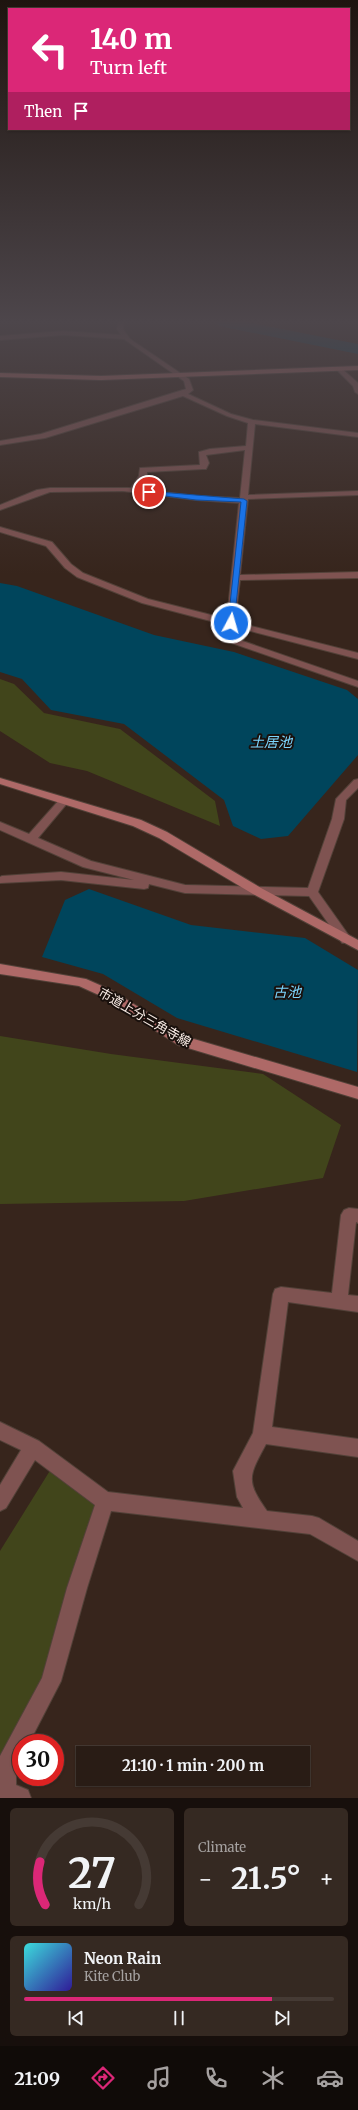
<!DOCTYPE html>
<html lang="en">
<head>
<meta charset="utf-8">
<style>
	:root { --surface:#291c15; --page:#352922; --text:#f1f3f6; --muted:#a5a1a0; --line:#453a34; --accent:#db2777 }
	body { margin:0; font-family:Merriweather,"Noto Sans JP",serif; background:var(--page); color:var(--text); height:100vh; display:flex; flex-direction:column; font-size:15px; white-space:nowrap }
	* { box-sizing:border-box; margin:0 }
	p { font-size:13px; color:var(--muted) }
	.icon { flex:none; width:22px; height:22px; fill:none; stroke:currentColor; stroke-width:2; stroke-linecap:round; stroke-linejoin:round }
	.map { position:relative; height:1798px; overflow:hidden }
	.details { display:flex; flex-direction:column; gap:10px; padding:10px; background:#170f0c; flex:1 }
	.details>* { flex:none }
	.top-card { position:absolute; left:8px; top:8px; width:342px; height:122px; border-radius:0px; box-shadow:0 1px 3px #0004,0 0 0 1px var(--line); background:#db2777; color:#fff; overflow:hidden }
	.speed { position:absolute; left:12px; top:1734px; display:flex; gap:8px; font-size:20px; font-weight:700; text-align:center }
	.speed>* { display:grid; place-content:center; width:52px; height:52px; border-radius:50%; background:var(--surface); box-shadow:0 1px 3px #0004,0 0 0 1px var(--line); line-height:1 }
	.speed .limit { border:6px solid #d22; background:#fff; color:#111 }
	.pin { position:absolute; display:grid; place-items:center; width:34px; height:34px; color:#fff; margin:-17px; border:2px solid #fff; border-radius:50%; box-shadow:0 1px 4px #0007 }
	.me { position:absolute; width:44px; margin:-22px; rotate:6deg; stroke-linejoin:round; filter:drop-shadow(0 0 3px #0008) }
	.turn { display:flex; align-items:center; gap:14px; height:84px; padding:0 16px; font-size:18px }
	.turn .icon { width:52px; height:52px; stroke-width:2.5 }
	.turn b { display:block; font-size:28px; line-height:34px }
	.then { display:flex; align-items:center; height:38px; padding:0 16px; background:#0003; gap:8px; font-size:15px }
	.big { font-size:30px; font-weight:700; line-height:1.1 }
	.details .widget { flex:1; display:flex; flex-direction:column; justify-content:center; gap:6px; min-width:0; padding:0 14px; border-radius:6px; background:var(--page) }
	.details .dial { align-items:center; gap:0 }
	.dial svg { height:104px; overflow:visible; fill:none; stroke:var(--line); stroke-width:7; stroke-linecap:round; text-anchor:middle }
	.dial text { fill:var(--text); stroke:none }
	.song { display:flex; align-items:center; gap:12px }
	.cover { width:48px; height:48px; border-radius:6px; background:linear-gradient(135deg,hsl(180 70% 55%),hsl(250 70% 35%)) }
	.played { height:4px; border-radius:2px; background:linear-gradient(90deg,var(--accent) 80%,var(--line) 80%) }
	.keys { display:flex; justify-content:space-around; direction:ltr }
	.heat { display:flex; justify-content:space-between; align-items:center; font-size:22px; direction:ltr }
	.details .tiles { flex:1; display:grid; gap:10px; grid-template-columns:1fr 1fr }
	.widget:last-child { grid-column:span 2 }
	.trip { position:absolute; left:76px; top:1746px; width:234px; height:40px; border-radius:0px; background:var(--surface); box-shadow:0 1px 3px #0004,0 0 0 1px var(--line); font-weight:700; line-height:40px; text-align:center }
	.tabs { display:flex; height:64px; justify-content:space-around; align-items:center; background:#100b08; color:var(--muted) }
	.tabs .icon { width:28px; height:28px }
	.tabs .on { color:var(--accent) }
	.tabs b { font-size:18px; color:var(--text) }
	.map>svg:first-child { display:block }
	.green { fill:#41451b }
	.water { fill:#00455c }
	.lines { fill:none; stroke-linecap:round; stroke-linejoin:round }
	.river { fill:#00455c; fill-rule:evenodd }
	.street-casing { stroke:#524138; stroke-width:2 }
	.secondary-casing { stroke:#524138; stroke-width:2 }
	.street { fill:#7f5351; fill-rule:evenodd }
	.secondary { fill:#ae6967; fill-rule:evenodd }
	.route { fill:#1a73e8; stroke:#114b97 }
	.labels { text-anchor:middle; stroke-width:4; stroke-linejoin:round; paint-order:stroke }
	.street-label { font-size:13px; fill:#f8ebe5; stroke:#19100c }
	.water-label { font-size:14px; font-style:italic; fill:#7cd5fd; stroke:#19100c }
</style>
</head>
<body>
<div class="map">
<svg width="358" height="1798" viewBox="0 0 358 1798">
	<rect width="100%" height="100%" fill="#37251c"/>
	<!-- green -->
	<g class="green">
		<path d="M0,679l14,5 30,29 76,16 95,72 5,25 -133,-55 -37,-8 -50,-32z"/>
		<path d="M0,1036l111,18 152,20 78,51 -18,53 -139,23 -184,3z"/>
		<path d="M51,1469l46,36 -50,174 -46,85 -1,31v-244z"/>
	</g>
	<!-- water -->
	<g class="water">
		<path d="M0,583l17,3 137,49 80,17 113,38 11,9v56l-70,81 -27,3 -28,-13 -9,-26 -100,-76 -73,-14 -29,-31 -22,-7z"/>
		<path d="M89,889l102,36 114,13 53,32 -1,102 -180,-54 -74,-44 -61,-17 23,-57z"/>
	</g>
	<g class="lines">
		<!-- river -->
		<path class="river" d="M216,322h31l111,22v10l-134,-27 -6,-2z"/>
		<defs>
			<g id="street">
				<path d="M118,322h6l-1,7 7,10 59,40 4,11 -5,4 43,20 22,6 105,13v4l-103,-13 -7,71 110,-4v4l-110,4 -8,76 118,-3v6l-118,2 -5,42 123,31v6l-123,-32 -1,11 124,43v6l-132,-46v-16l-84,-22 -65,-26 -12,-9 -19,-22 -46,-14v-5l52,15 19,22 12,9 65,26 79,20 12,-116 -43,-3 -73,-9 -73,1 -50,18v-5l37,-15 13,-2h81l8,-12 1,-8 60,-3 -1,-13 11,-3 36,-3 2,-23 -21,-7 -44,-20 -138,42 -45,7v-4l41,-7 145,-45 -2,-8 -60,-42 -61,-4 -63,5v-4l63,-5 58,4 -4,-6zM245,450l-5,48 -44,-2 -58,-7 9,-13v-4l56,-3h3l3,-6 -3,-8z"/>
				<path d="M337,368h4l17,15v11l-3,-2 -2,-6 -16,-16z"/>
				<path d="M358,779v9l-12,12 -2,19 -26,73 34,48 -2,3h-8l-33,-47 -124,-3 -36,-9 -1,4 -4,1 -83,-9 -61,3v-6l2,-1 59,-4 73,8 -51,-13 -83,-37v-8l29,12 31,-35 4,-1 5,3 -31,37 53,23 94,24 123,3 24,-69 4,-20 18,-19z"/>
				<path d="M349,1208l9,1v14l-2,-1 -8,73 10,1v16l-70,-10 -16,125 86,12v18l-92,-13c-17,32 -21,36 1,67l45,5 7,2 39,23v20l-48,-27 -199,-23 -24,77 -26,93 -32,62h-8v16l-5,10v16l12,5 3,8h-31v-42l42,-78 25,-90 28,-83 -60,-45 -29,48 -6,3v-26l21,-35 -21,-10v-18l39,19 69,51 135,16 -6,-11 -4,-26 20,-38 20,-139 2,-5 6,-2 51,6 9,-78 3,-5z"/>
			</g>
			<g id="secondary">
				<path d="M358,366v4l-257,10 -101,-3v-4l101,3z"/>
				<path d="M0,778l141,42 26,12 94,56 97,52v10l-105,-56 -94,-56 -26,-12 -133,-42z"/>
				<path d="M0,964l86,15 25,11 76,47 171,50v12l-180,-54 -77,-49 -22,-10 -79,-12z"/>
			</g>
		</defs>
		<!-- street casing -->
		<use href="#street" class="street-casing"/>
		<!-- secondary casing -->
		<use href="#secondary" class="secondary-casing"/>
		<!-- street -->
		<use href="#street" class="street"/>
		<!-- secondary -->
		<use href="#secondary" class="secondary"/>
	</g>
	<!-- sky -->
	<linearGradient id="sky" x2="0" y2="1"><stop stop-color="#1e140f"/><stop offset="0.56" stop-color="#4d464b"/><stop offset="1" stop-color="#4d464b" stop-opacity="0"/></linearGradient>
	<rect width="358" height="574" fill="url(#sky)"/>
	<!-- route -->
	<path class="route" d="M147,491l97,8 3,2 -13,123 -6,-1 13,-121 -45,-2 -47,-6z"/>
	<g class="labels">
		<!-- street labels -->
		<g class="street-label">
			<text transform="translate(145 1017) rotate(30)" y="5">市道上分三角寺線</text>
		</g>
		<!-- water labels -->
		<g class="water-label">
			<text x="271" y="747">土居池</text>
			<text x="287" y="997">古池</text>
		</g>
	</g>
</svg>
<div class="speed"><div class="limit">30</div></div>
<div class="pin" style="left:149px;top:492px;background:#d93025"><svg class="icon" aria-label="arrive" viewBox="0 0 24 24"><path d="M6 21V4h12l-3 4 3 4H6"/></svg></div>
<svg class="me" style="left:231px;top:623px" viewBox="-20 -20 40 40"><circle r="17" fill="#1a73e8" stroke="#fff" stroke-width="3"/><path d="M0-11L8 9 0 5-8 9z" fill="#fff"/></svg>
<div class="trip">21:10 · 1 min · 200 m</div>
<div class="top-card">
<div class="turn"><svg class="icon" aria-label="left" viewBox="0 0 24 24"><path d="M17 20v-9H6M10 6l-5 5 5 5"/></svg><div><b>140 m</b>Turn left</div></div>
<div class="then">Then<svg class="icon" aria-label="arrive" viewBox="0 0 24 24"><path d="M6 21V4h12l-3 4 3 4H6"/></svg></div>
</div>
</div>
<section class="details">
<div class="tiles">
<div class="widget dial"><svg viewBox="0 0 100 80">
<path d="M14 69A42 42 0 1 1 86 69"/>
<path d="M14 69A42 42 0 0 1 10 36" stroke="#db2777"/>
<text x="50" y="56" font-size="32" font-weight="700">27</text>
<text x="50" y="72" font-size="11">km/h</text>
</svg></div>
<div class="widget"><p>Climate</p>
<div class="heat"><a>−</a><b class="big">21.5°</b><a>+</a></div>
</div>
<div class="widget">
<div class="song"><i class="cover"></i><div><b>Neon Rain</b><p>Kite Club</p></div></div>
<div class="played"></div>
<div class="keys"><svg class="icon" aria-label="previous" viewBox="0 0 24 24"><path d="M18 5L8 12l10 7zM5 5v14"/></svg><svg class="icon" aria-label="pause" viewBox="0 0 24 24"><path d="M8 5v14M16 5v14"/></svg><svg class="icon" aria-label="next" viewBox="0 0 24 24"><path d="M6 5l10 7-10 7zM19 5v14"/></svg></div>
</div>
</div>
</section>
<nav class="tabs">
<b>21:09</b>
<svg class="icon on" aria-label="directions" viewBox="0 0 24 24"><path d="M12 3l9 9-9 9-9-9zM9 14v-3h6M13 9l2 2-2 2"/></svg>
<svg class="icon" aria-label="music" viewBox="0 0 24 24"><path d="M9 18V5l10-2v13"/><circle cx="6" cy="18" r="3"/><circle cx="16" cy="16" r="3"/></svg>
<svg class="icon" aria-label="phone" viewBox="0 0 24 24"><path d="M5 4h4l2 5-3 2q2 4 5 5l2-3 5 2v4C11 20 4 13 5 4z"/></svg>
<svg class="icon" aria-label="climate" viewBox="0 0 24 24"><path d="M12 3v18M4 7l16 10M4 17L20 7"/></svg>
<svg class="icon" aria-label="car" viewBox="0 0 24 24"><path d="M5 17H2v-5l4-1 3-4h7l3 4 3 1v5h-3M9 17h6M6 11h13"/><circle cx="7" cy="17" r="2"/><circle cx="17" cy="17" r="2"/></svg>
</nav>
</body>
</html>
